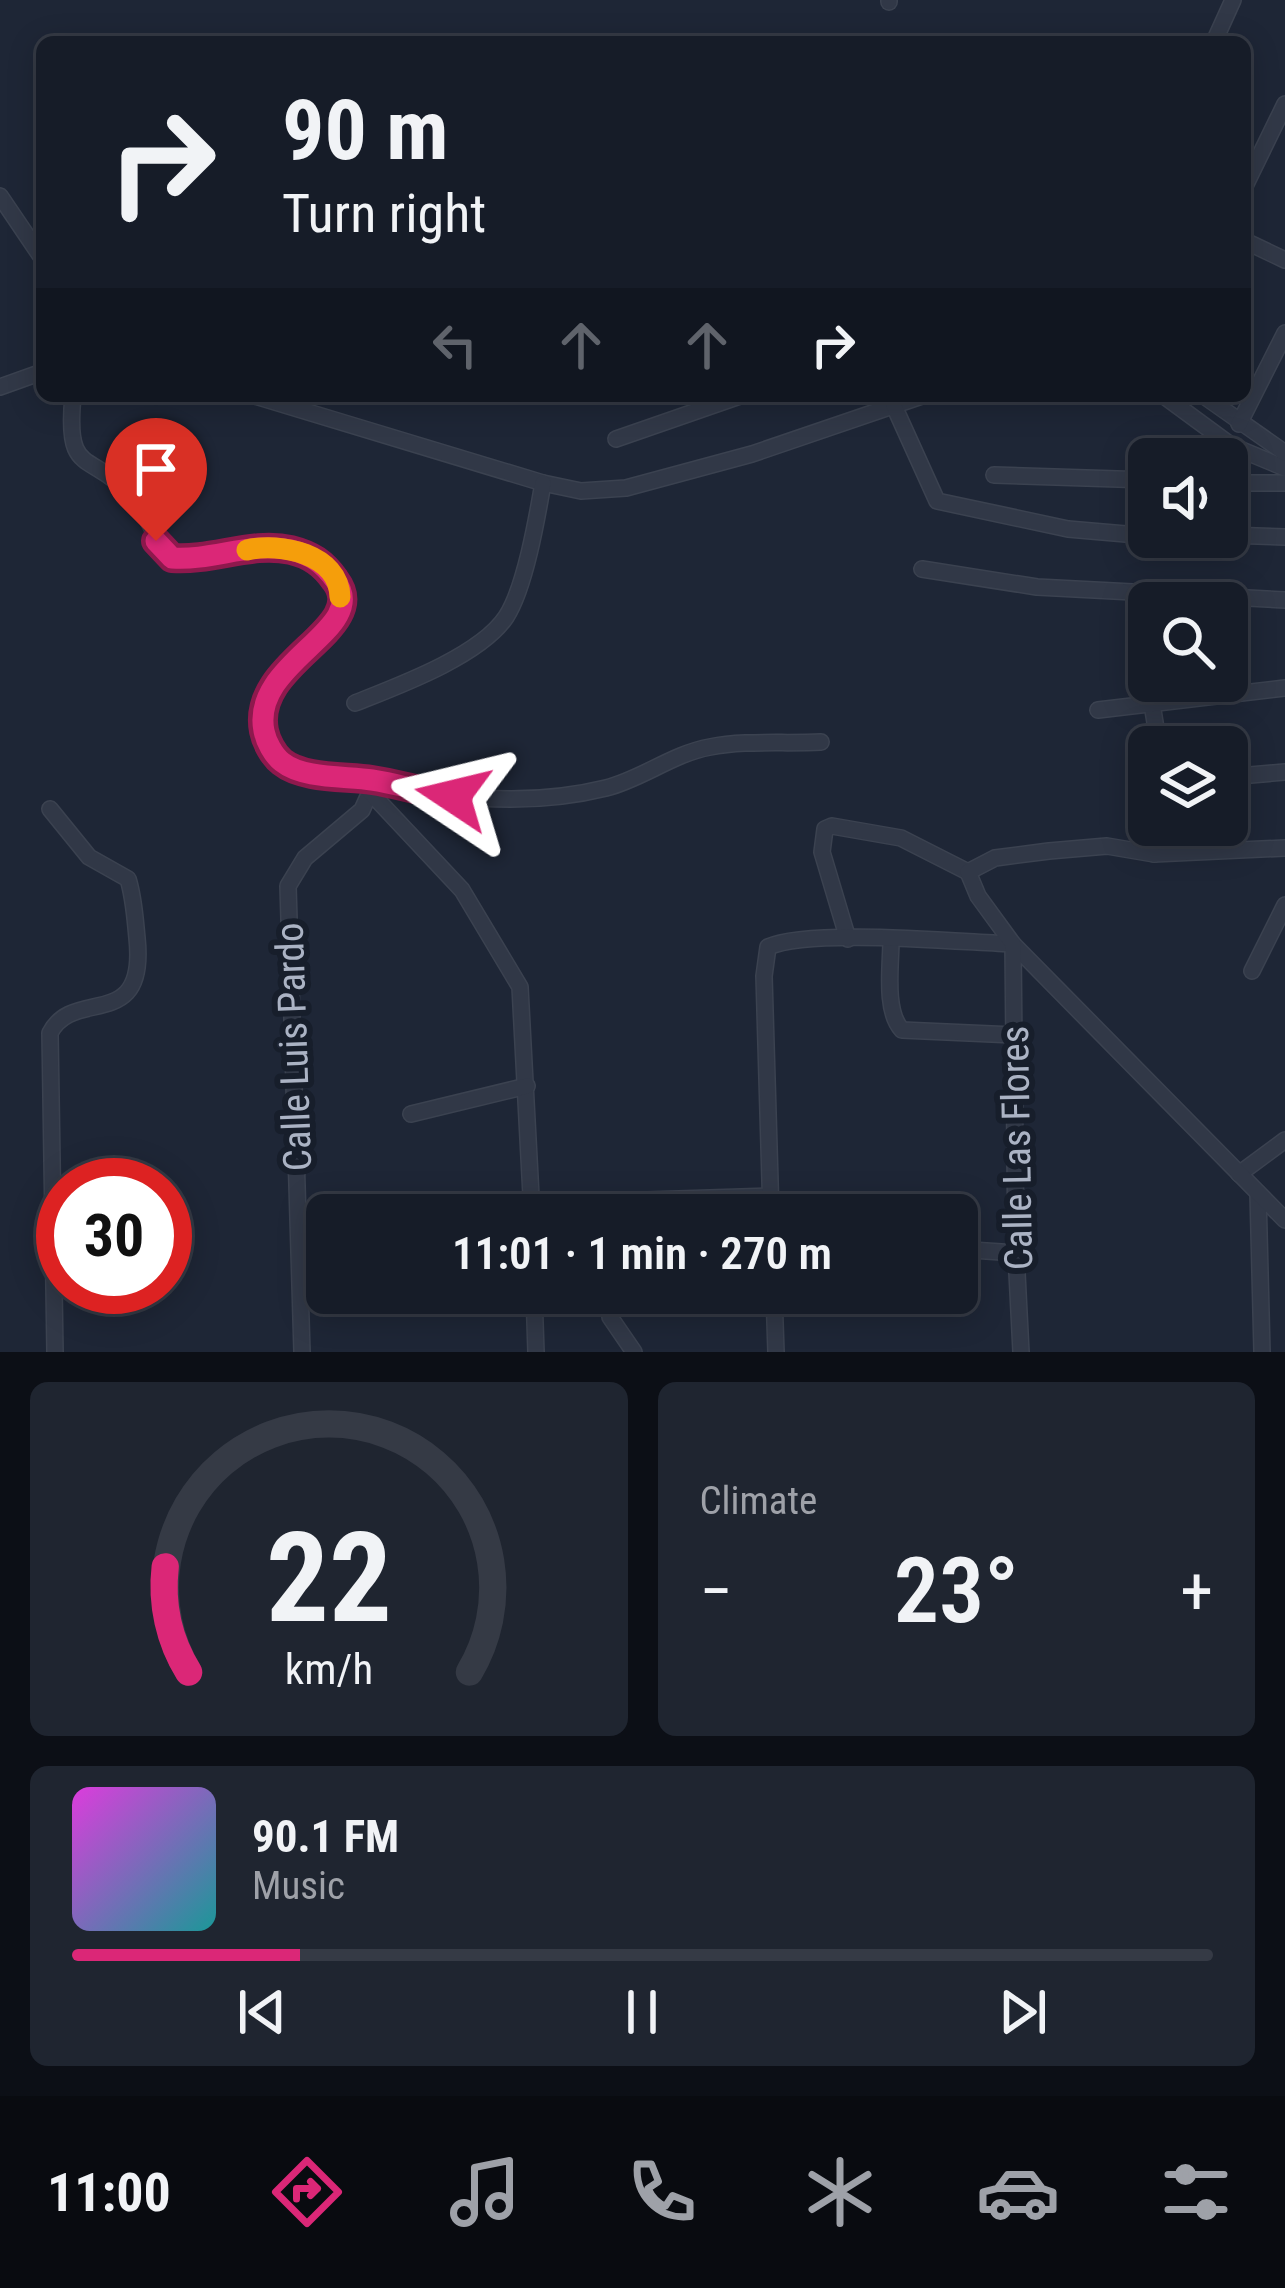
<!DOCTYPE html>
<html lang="en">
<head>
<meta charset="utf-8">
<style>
	:root { --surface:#161c28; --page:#1f2530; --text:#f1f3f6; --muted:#9ea1a8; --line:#353a45; --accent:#db2777 }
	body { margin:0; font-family:"Roboto Condensed",sans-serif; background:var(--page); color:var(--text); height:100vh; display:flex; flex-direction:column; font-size:45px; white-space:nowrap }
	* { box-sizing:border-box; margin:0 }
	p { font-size:39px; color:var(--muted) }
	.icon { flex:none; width:66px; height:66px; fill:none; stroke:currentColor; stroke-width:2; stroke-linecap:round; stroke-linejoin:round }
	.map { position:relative; height:1352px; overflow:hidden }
	.panel { display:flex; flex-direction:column; gap:30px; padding:30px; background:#0c0f16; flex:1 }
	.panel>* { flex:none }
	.banner { position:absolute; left:36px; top:36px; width:1215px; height:366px; border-radius:18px; box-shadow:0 6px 30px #0003,0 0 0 3px var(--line); background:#161c28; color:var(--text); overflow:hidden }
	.fabs { position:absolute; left:1128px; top:438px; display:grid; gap:24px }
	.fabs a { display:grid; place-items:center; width:120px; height:120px; border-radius:18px; background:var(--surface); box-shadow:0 6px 30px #0003,0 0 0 3px var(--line); font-size:60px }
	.speed { position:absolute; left:36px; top:1158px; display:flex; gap:24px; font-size:60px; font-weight:700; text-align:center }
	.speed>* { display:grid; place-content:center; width:156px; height:156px; border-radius:50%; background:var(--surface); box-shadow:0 6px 30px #0003,0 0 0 3px var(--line); line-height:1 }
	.speed .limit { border:18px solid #d22; background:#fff; color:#111 }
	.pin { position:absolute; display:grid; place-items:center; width:102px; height:102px; color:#fff; margin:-123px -51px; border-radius:50% 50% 50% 0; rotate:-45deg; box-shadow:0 0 12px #0007 }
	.pin .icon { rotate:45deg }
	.me { position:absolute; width:132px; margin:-66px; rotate:280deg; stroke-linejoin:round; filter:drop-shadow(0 0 9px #0008) }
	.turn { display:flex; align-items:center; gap:42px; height:252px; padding:0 48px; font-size:54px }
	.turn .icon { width:156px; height:156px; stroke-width:2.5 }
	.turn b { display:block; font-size:84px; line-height:102px }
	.lanes { display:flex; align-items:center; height:114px; padding:0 48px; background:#0003; justify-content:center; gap:60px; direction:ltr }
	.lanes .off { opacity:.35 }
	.big { font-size:90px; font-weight:600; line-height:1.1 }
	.panel .card { flex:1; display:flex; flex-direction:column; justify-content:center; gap:18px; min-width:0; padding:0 42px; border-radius:18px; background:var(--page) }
	.panel .dial { align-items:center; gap:0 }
	.dial svg { height:312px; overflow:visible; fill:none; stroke:var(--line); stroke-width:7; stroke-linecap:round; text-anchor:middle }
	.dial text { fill:var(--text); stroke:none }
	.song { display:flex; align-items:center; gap:36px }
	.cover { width:144px; height:144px; border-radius:18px; background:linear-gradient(135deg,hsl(300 70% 55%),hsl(180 70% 35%)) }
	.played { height:12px; border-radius:6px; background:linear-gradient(90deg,var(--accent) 20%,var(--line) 20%) }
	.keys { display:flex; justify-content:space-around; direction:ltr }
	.heat { display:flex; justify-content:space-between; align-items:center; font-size:66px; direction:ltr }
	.panel .tiles { flex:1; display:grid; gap:30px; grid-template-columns:1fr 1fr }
	.card:last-child { grid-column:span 2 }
	.trip { position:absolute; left:306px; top:1194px; width:672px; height:120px; border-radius:18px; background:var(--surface); box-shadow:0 6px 30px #0003,0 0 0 3px var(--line); font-weight:600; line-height:120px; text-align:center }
	.tab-bar { display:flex; height:192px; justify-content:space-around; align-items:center; background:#090b10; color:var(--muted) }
	.tab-bar .icon { width:84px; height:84px }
	.tab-bar .on { color:var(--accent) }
	.tab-bar b { font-size:54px; color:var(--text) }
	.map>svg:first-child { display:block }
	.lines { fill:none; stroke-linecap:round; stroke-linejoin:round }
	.minor-casing { stroke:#3b4250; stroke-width:18 }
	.minor { stroke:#313847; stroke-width:15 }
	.route-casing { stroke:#8e194d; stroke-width:30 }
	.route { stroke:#db2777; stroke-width:21 }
	.slow { stroke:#f59e0b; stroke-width:21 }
	.labels { text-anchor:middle; stroke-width:12; stroke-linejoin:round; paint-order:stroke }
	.street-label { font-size:39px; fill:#abb3c4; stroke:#171e2b }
</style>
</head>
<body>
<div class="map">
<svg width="1285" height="1352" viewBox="0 0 1285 1352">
	<rect width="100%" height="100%" fill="#1e2636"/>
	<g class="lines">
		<defs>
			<g id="minor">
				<path d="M889,2v-2"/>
				<path d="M1214,42l19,-42"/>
				<path d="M1245,186l40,-82"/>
				<path d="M0,196l42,62"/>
				<path d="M1245,241l40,19"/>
				<path d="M0,387l42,-15"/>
				<path d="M73,396c-8,81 17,55 57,98 18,18 23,45 42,64 42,3 81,-17 120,-7 30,7 66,40 43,74 -13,19 -39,30 -55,49 -11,13 -20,34 -17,50 10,55 67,51 112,57l-13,29 -57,48 -17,28 14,466"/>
				<path d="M255,396l288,87 38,8 45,-3 126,-34 170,-58"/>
				<path d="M1164,396l68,50 53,22"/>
				<path d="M1204,396l81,57"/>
				<path d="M894,406l43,95 131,28 81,7"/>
				<path d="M1239,424l46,-91"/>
				<path d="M616,439l124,-43"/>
				<path d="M994,475l155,5"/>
				<path d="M1227,483h58"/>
				<path d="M1227,535l58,2"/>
				<path d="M922,569l115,18 248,13"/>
				<path d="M355,703c43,-17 125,-47 151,-86 19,-29 31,-99 37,-134"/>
				<path d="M1152,704l7,43"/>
				<path d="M1098,710l187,-22"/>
				<path d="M1227,777l58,-5"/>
				<path d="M375,781c76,19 154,26 231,7 36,-9 66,-34 104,-41 35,-7 75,-3 111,-5"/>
				<path d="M370,792l92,98 58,97 12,228"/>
				<path d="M50,809l39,48 39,22c6,19 7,39 9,59 10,96 -63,48 -87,95l5,319"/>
				<path d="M1154,854l4,-29"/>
				<path d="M848,939l-26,-87 3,-23 7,-3 69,12 67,34"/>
				<path d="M891,940c0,25 -7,71 11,90l112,5"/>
				<path d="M1252,971l33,-66"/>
				<path d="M411,1114l116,-28"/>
				<path d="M1239,1174l46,-34"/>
				<path d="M1258,1193l4,159"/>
				<path d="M616,1201l154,-5"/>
				<path d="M771,1215l-7,-239 4,-29c41,-19 192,-5 245,-3l272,276"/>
				<path d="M957,1249l59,4"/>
				<path d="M534,1293l2,59"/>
				<path d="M774,1293l2,59"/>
				<path d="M610,1317l24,35"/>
				<path d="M1021,1352l-5,-99 -3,-309 -35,-48 -10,-24 27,-14 54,-7 58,-5 47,8 131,-6"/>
			</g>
		</defs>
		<!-- minor casing -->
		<use href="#minor" class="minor-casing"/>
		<!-- minor -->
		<use href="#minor" class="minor"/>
	</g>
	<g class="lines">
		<defs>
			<path id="route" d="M156,541l16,17c41,3 80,-17 119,-8 20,5 32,13 44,30 38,50 -85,81 -71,151 2,10 9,24 18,31 21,17 64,14 90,18 27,4 53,13 81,16"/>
		</defs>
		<!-- route casing -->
		<use href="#route" class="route-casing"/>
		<!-- route -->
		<use href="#route" class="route"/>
		<!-- slow -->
		<path class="slow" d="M247,550c33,-8 92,4 93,47"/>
	</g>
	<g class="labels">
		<!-- street labels -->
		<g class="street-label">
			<text transform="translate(293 1047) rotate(-92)" y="14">Calle Luis Pardo</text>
			<text transform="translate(1016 1148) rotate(-91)" y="14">Calle Las Flores</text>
		</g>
	</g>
</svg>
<div class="fabs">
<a><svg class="icon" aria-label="sound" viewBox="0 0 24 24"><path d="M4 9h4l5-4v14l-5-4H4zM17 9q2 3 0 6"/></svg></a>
<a><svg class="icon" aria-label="search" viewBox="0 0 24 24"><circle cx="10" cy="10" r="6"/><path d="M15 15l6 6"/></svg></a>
<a><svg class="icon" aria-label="layers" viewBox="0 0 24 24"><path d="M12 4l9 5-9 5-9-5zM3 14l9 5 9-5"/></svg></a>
</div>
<div class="speed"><div class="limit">30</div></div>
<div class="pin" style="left:156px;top:541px;background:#d93025"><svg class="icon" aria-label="arrive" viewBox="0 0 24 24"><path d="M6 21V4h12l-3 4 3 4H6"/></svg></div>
<svg class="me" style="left:453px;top:796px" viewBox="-20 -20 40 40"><path d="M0-17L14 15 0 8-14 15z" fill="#db2777" stroke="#fff" stroke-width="4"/></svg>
<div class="trip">11:01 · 1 min · 270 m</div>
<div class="banner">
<div class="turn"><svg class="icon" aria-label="right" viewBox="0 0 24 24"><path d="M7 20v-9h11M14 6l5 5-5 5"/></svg><div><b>90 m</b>Turn right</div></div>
<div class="lanes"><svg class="icon off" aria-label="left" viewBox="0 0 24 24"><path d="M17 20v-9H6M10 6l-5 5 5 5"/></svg><svg class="icon off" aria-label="ahead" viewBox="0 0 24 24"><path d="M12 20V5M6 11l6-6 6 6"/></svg><svg class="icon off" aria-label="ahead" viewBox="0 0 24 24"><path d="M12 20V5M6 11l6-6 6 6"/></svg><svg class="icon" aria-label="right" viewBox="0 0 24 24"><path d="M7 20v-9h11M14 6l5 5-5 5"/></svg></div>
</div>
</div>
<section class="panel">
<div class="tiles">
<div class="card dial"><svg viewBox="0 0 100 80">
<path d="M14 69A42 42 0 1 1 86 69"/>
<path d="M14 69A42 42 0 0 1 8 42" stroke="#db2777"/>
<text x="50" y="56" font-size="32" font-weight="700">22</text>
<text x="50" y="72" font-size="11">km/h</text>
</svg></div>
<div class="card"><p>Climate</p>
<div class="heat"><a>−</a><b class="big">23°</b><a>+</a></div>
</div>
<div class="card">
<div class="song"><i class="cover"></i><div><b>90.1 FM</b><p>Music</p></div></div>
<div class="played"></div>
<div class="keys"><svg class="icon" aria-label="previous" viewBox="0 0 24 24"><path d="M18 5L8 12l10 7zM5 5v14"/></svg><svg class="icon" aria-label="pause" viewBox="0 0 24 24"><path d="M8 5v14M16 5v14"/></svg><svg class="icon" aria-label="next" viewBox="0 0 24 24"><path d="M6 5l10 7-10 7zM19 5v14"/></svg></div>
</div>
</div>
</section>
<nav class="tab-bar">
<b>11:00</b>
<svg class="icon on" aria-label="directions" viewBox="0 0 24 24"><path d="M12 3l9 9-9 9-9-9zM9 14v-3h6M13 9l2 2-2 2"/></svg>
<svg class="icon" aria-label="music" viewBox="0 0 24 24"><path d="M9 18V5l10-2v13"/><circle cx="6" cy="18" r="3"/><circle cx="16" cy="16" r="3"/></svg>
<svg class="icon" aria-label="phone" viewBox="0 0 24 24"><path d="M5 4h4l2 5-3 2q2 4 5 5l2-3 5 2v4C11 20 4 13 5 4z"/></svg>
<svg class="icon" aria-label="climate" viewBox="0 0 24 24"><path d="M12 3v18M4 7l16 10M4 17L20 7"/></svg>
<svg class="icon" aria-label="car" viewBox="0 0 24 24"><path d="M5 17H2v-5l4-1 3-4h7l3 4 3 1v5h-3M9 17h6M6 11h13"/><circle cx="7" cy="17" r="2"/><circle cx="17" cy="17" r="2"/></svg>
<svg class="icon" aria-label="filters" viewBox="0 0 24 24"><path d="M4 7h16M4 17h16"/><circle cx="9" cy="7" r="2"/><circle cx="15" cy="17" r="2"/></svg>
</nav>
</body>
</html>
